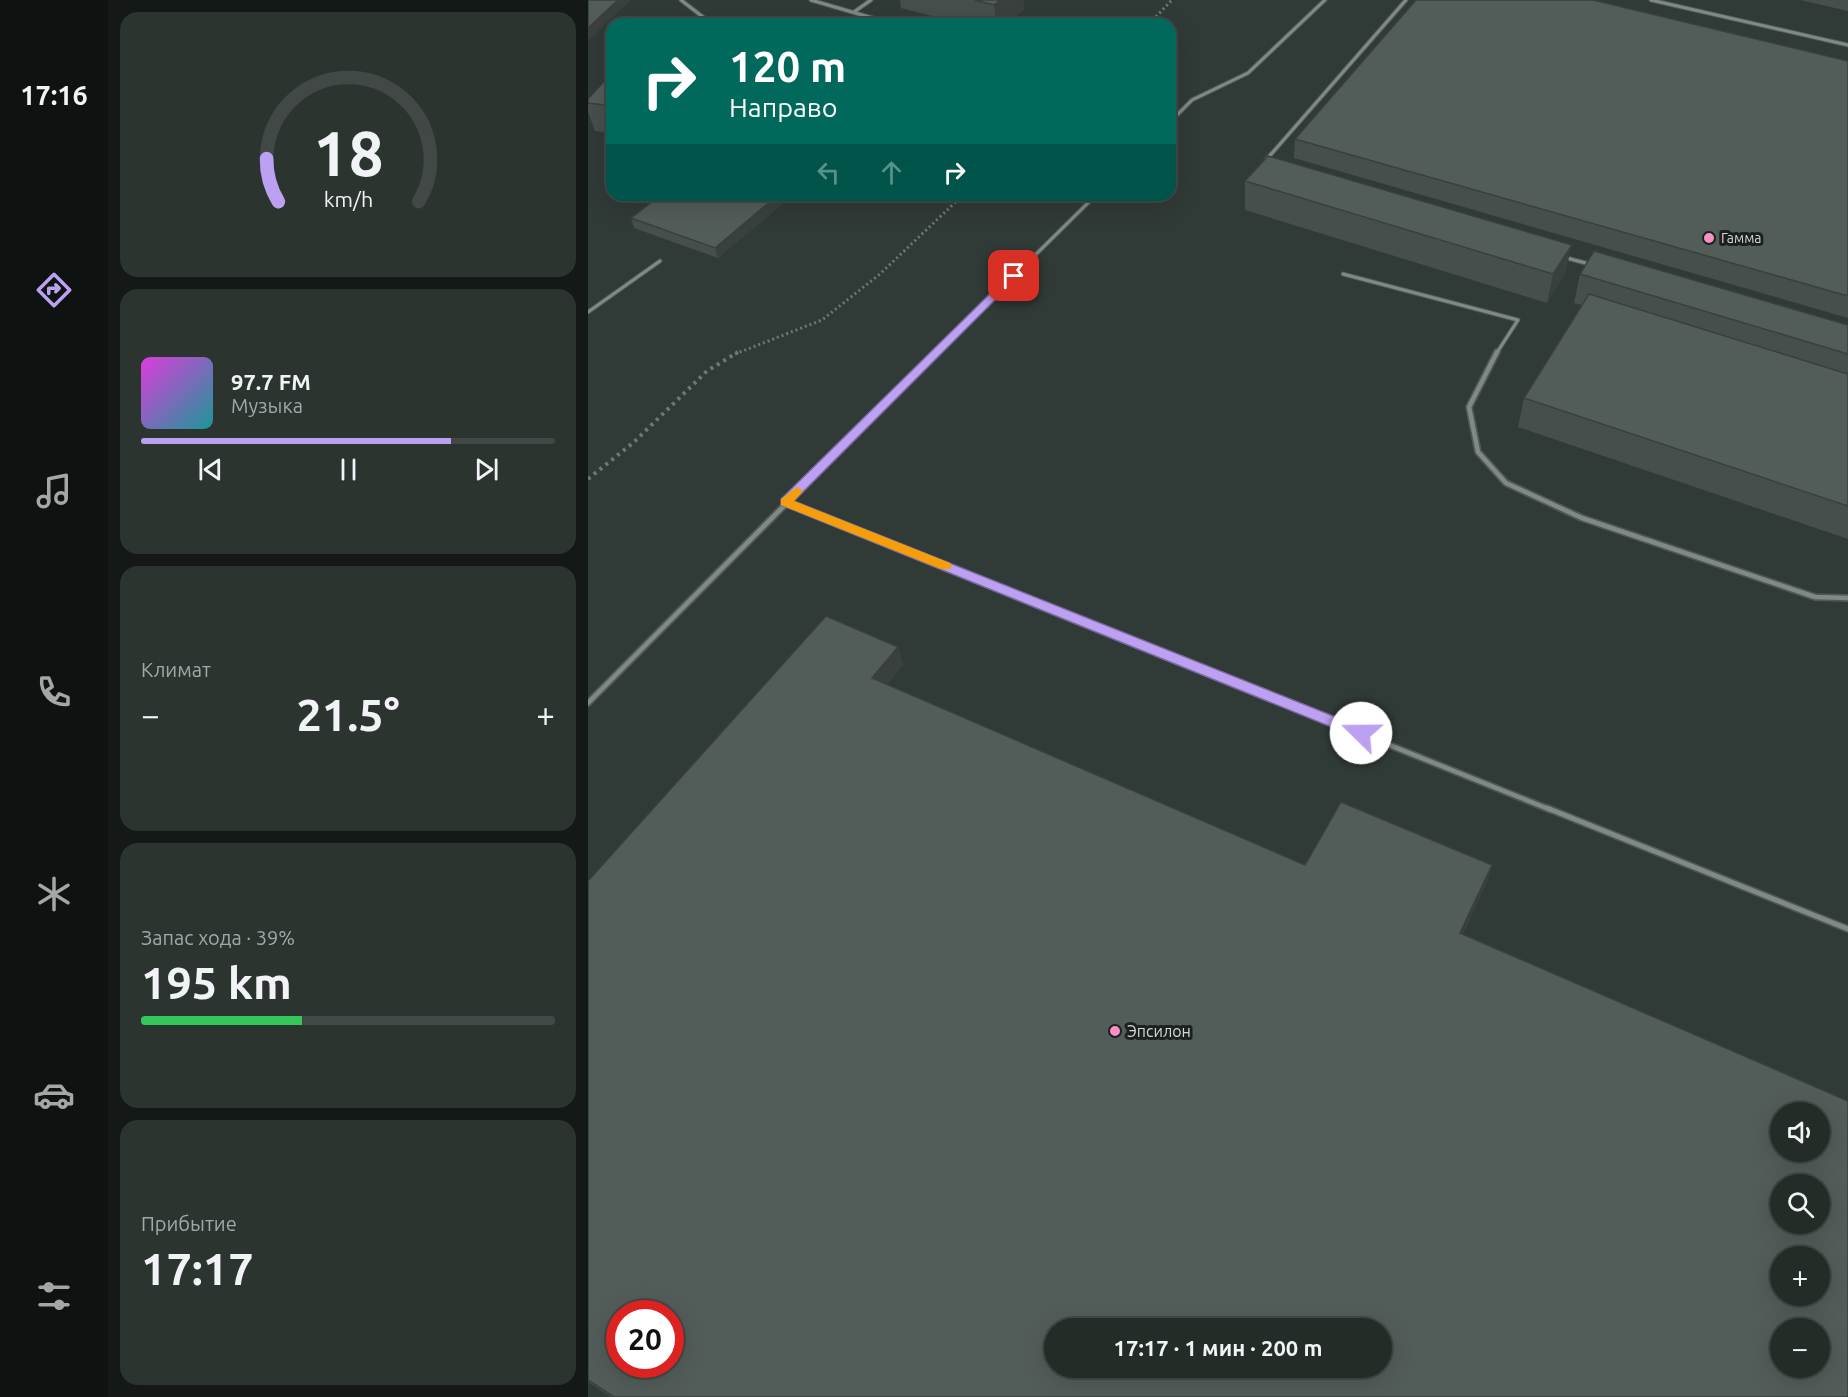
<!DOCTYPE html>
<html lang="ru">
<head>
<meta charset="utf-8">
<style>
	:root { --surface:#242c28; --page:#2c3430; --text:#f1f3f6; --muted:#a3a7a8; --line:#414845; --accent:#bca0f2 }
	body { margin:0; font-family:Ubuntu,sans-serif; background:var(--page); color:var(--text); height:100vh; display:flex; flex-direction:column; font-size:22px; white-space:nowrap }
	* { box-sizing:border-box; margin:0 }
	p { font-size:20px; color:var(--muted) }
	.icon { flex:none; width:33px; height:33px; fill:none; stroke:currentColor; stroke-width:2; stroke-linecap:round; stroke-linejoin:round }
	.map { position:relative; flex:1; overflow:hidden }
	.side { display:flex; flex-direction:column; gap:12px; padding:12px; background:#141816; width:480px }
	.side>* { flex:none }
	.banner { position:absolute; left:18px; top:18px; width:570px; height:183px; border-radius:18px; box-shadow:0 6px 24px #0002,0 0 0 2px var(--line); background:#00695c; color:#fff; overflow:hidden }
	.tools { position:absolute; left:1182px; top:1102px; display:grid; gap:12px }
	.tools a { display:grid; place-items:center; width:60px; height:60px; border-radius:50%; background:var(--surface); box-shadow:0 6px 24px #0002,0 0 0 2px var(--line); font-size:30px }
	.speed { position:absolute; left:18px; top:1300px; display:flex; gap:12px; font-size:30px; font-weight:700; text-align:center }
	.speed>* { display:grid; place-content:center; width:78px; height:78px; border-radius:50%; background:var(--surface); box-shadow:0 6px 24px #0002,0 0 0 2px var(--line); line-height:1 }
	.speed .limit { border:9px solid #d22; background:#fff; color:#111 }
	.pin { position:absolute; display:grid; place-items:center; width:51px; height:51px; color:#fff; margin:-26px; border-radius:12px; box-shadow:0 3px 9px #0006 }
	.me { position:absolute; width:66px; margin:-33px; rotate:292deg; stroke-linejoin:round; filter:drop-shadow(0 0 4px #0008) }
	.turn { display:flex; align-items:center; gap:21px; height:126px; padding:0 24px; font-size:27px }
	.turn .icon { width:78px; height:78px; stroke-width:2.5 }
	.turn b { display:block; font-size:42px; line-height:51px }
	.lanes { display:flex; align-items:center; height:57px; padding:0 24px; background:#0003; justify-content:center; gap:30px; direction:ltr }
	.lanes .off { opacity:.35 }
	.big { font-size:45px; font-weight:700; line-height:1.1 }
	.side .widget { flex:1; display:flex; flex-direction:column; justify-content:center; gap:9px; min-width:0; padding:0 21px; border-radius:18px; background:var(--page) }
	.side .dial { align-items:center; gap:0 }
	.dial svg { height:156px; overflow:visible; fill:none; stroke:var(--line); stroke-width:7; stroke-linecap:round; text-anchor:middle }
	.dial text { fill:var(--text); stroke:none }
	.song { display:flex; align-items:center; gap:18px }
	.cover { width:72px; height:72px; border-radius:9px; background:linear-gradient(135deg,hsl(300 70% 55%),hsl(180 70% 35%)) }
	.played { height:6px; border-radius:3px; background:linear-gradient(90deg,var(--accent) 75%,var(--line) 75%) }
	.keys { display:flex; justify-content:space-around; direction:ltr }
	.heat { display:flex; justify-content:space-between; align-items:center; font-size:33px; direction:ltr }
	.charge { height:9px; border-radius:4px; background:linear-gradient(90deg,#34c759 39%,var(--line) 0) }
	.trip { position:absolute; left:456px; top:1318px; width:348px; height:60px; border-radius:30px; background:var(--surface); box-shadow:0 6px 24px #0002,0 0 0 2px var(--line); font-weight:700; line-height:60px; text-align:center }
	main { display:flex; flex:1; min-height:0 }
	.tab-bar { display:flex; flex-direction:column; width:108px; justify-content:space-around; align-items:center; background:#0e1210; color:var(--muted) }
	.tab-bar .icon { width:42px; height:42px }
	.tab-bar .current { color:var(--accent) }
	.tab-bar b { font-size:27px; color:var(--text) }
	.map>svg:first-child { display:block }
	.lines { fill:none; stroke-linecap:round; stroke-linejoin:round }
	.service-far2-casing { stroke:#505856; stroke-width:5 }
	.service-far1-casing { stroke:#505856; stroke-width:8 }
	.service-casing { stroke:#505856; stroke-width:8 }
	.path-far1 { stroke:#6f7774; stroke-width:3; stroke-dasharray:2 3; stroke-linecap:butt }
	.path { stroke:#6f7774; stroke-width:4; stroke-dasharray:3 4.5; stroke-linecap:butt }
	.service-far2 { stroke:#7f8a85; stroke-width:3 }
	.service-far1 { stroke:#7f8a85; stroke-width:4.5 }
	.service { stroke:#7f8a85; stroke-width:5 }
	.wall { fill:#474f4c }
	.shaded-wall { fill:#39403e }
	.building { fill:#525c58; stroke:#39403e; stroke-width:1.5; fill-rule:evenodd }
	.route { fill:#bca0f2; stroke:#7a689d; stroke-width:1.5 }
	.slow { fill:#f59e0b }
	.poi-dot { fill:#fa8fc6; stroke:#1c201e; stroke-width:2 }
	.labels { text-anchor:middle; stroke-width:6; stroke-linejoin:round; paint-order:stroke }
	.far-poi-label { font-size:14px; fill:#d3d9d7; stroke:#1c201e; text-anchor:start }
	.poi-label { font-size:16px; fill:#d3d9d7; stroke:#1c201e; text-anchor:start }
</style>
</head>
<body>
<main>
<nav class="tab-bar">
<b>17:16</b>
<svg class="icon current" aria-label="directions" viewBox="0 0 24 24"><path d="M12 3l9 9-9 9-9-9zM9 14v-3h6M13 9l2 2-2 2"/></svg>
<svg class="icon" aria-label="music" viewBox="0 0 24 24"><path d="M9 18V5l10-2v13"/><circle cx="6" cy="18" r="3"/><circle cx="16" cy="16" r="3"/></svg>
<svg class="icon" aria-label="phone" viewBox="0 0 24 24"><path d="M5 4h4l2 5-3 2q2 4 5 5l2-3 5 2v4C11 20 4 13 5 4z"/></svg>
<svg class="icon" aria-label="climate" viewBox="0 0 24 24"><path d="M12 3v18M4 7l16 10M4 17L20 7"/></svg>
<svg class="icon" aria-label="car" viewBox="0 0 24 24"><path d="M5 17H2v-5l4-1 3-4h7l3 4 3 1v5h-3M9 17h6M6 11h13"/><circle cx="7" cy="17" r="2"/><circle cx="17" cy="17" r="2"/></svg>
<svg class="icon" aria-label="filters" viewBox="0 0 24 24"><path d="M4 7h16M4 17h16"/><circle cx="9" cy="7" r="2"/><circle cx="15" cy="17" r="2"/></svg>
</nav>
<section class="side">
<div class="widget dial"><svg viewBox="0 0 100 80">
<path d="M14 69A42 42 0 1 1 86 69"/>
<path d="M14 69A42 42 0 0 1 8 47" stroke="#bca0f2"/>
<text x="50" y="56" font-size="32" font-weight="700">18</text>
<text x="50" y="72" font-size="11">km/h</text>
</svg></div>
<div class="widget">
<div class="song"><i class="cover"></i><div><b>97.7 FM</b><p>Музыка</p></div></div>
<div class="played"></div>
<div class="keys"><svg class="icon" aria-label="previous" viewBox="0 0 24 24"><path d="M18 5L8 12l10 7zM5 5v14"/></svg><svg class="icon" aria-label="pause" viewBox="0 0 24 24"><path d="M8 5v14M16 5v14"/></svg><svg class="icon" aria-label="next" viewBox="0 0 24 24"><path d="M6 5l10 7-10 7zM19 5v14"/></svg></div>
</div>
<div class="widget"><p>Климат</p>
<div class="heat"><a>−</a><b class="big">21.5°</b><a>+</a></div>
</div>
<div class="widget"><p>Запас хода · 39%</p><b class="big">195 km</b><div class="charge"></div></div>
<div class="widget"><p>Прибытие</p><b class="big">17:17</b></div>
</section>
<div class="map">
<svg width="1260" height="1397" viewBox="0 0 1260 1397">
	<rect width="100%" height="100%" fill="#303a36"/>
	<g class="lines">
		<defs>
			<g id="service-far2">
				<path d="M93,0l31,24"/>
				<path d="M223,0l82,24"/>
				<path d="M1063,0l197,45"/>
				<path d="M266,12l17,-12"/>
				<path d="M582,122l22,-22 56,-27 77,-73"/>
				<path d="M678,160l140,-160"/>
				<path d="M975,257l30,8"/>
				<path d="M755,274l175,46 -22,34"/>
				<path d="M0,312l72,-51"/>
				<path d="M347,354l161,-159"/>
			</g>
			<g id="service-far1">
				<path d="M909,352l-28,55 9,45 28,31 76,35 233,79 33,1"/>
				<path d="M197,502l766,308"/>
				<path d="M0,703l349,-351"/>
			</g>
			<path id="service" d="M959,808l301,121"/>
		</defs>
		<!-- service-far2 casing -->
		<use href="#service-far2" class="service-far2-casing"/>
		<!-- service-far1 casing -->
		<use href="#service-far1" class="service-far1-casing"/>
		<!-- service casing -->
		<use href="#service" class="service-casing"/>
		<!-- path-far1 -->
		<g class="path-far1">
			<path d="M561,24l23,-24"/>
			<path d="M147,354l87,-34 58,-46 83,-79"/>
		</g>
		<!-- path -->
		<path class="path" d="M0,479l46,-37 73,-71 31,-19"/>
		<!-- service-far2 -->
		<use href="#service-far2" class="service-far2"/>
		<!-- service-far1 -->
		<use href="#service-far1" class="service-far1"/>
		<!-- service -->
		<use href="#service" class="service"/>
	</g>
	<!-- wall -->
	<g class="wall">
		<path d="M312,0h123l1,9 -17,15h-44l-62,-16z"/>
		<path d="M1212,0h48v11z"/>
		<path d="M1260,61v257l-554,-160 1,-19z"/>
		<path d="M24,75v58l-17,-2 -7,-19v-13z"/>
		<path d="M657,181l320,93 -18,29 -302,-93z"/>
		<path d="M205,195l-75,63 -84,-30 -3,-10z"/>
		<path d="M992,274l268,51v214l-330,-112 6,-29 58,-93 -8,-2z"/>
		<path d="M310,647l5,18 -16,19 418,181h187l-5,17 -24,52 385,463h-1237l-23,-15v-501z"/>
	</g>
	<!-- shaded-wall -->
	<g class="shaded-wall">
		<path d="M30,0h13l-43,41v-13z"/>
		<path d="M412,0h23l1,9 -17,15h-11l-2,-19z"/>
		<path d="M190,195h15l-75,63 -3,-10z"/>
		<path d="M984,245l-7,29 -18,29 6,-29z"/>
		<path d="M310,647l5,18 -26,31 -5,-18z"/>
		<path d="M904,865l-5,17 -31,68 4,-17z"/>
	</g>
	<!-- building -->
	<g class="building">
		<path d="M0,0h30l-30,28z"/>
		<path d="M386,0h26l-6,5z"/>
		<path d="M828,0h177l255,61v235l-553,-157z"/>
		<path d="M23,74l1,1v31l-24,-3v-4z"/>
		<path d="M680,156l304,89 -19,29 -308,-93z"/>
		<path d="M73,195h117l-63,53 -84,-30z"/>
		<path d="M1006,251l254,74v29l-268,-80z"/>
		<path d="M1001,294l259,80v132l-324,-108z"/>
		<path d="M238,616l72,31 -26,31 433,187 36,-63 151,63 -32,68 388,168v296h-1234l-26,-17v-499zM1192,1113h40v39h-40zM1192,1185h40v39h-40zM1192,1257h40v39h-40zM32,1314h50v51h-50zM466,1329h328v39h-328zM1192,1329h40v39h-40z"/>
	</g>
	<!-- route -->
	<path class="route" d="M422,274l9,2 -225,225 572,228v8h-10l-575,-232v-6z"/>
	<!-- slow -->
	<path class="slow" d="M209,487l6,4 -9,10 156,62 2,3 -2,3h-9l-160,-64v-6z"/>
	<!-- markers -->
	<g class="poi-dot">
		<circle cx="1121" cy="238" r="6"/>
		<circle cx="527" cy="1031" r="6"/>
	</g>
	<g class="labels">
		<!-- far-poi labels -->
		<g class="far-poi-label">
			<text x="1133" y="243">Гамма</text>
		</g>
		<!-- poi labels -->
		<g class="poi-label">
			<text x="539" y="1037">Эпсилон</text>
		</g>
	</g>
</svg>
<div class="tools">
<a><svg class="icon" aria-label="sound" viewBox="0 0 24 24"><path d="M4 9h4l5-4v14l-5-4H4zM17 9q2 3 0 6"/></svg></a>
<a><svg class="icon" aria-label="search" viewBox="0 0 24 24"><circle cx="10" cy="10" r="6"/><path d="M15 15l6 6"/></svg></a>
<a>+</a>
<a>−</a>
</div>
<div class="speed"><div class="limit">20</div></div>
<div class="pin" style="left:426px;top:276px;background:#d93025"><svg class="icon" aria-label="arrive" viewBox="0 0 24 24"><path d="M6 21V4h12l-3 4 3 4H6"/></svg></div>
<svg class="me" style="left:773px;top:733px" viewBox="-20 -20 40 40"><circle r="19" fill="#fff"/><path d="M0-13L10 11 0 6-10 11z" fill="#bca0f2"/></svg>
<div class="trip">17:17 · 1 мин · 200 m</div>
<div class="banner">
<div class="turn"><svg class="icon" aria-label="right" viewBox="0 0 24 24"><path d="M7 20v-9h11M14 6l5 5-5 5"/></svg><div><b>120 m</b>Направо</div></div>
<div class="lanes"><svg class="icon off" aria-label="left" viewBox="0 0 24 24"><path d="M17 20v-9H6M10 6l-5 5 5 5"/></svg><svg class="icon off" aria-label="ahead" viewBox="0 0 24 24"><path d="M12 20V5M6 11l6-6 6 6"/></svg><svg class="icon" aria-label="right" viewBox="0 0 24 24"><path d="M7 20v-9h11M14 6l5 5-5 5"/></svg></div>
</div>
</div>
</main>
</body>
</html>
